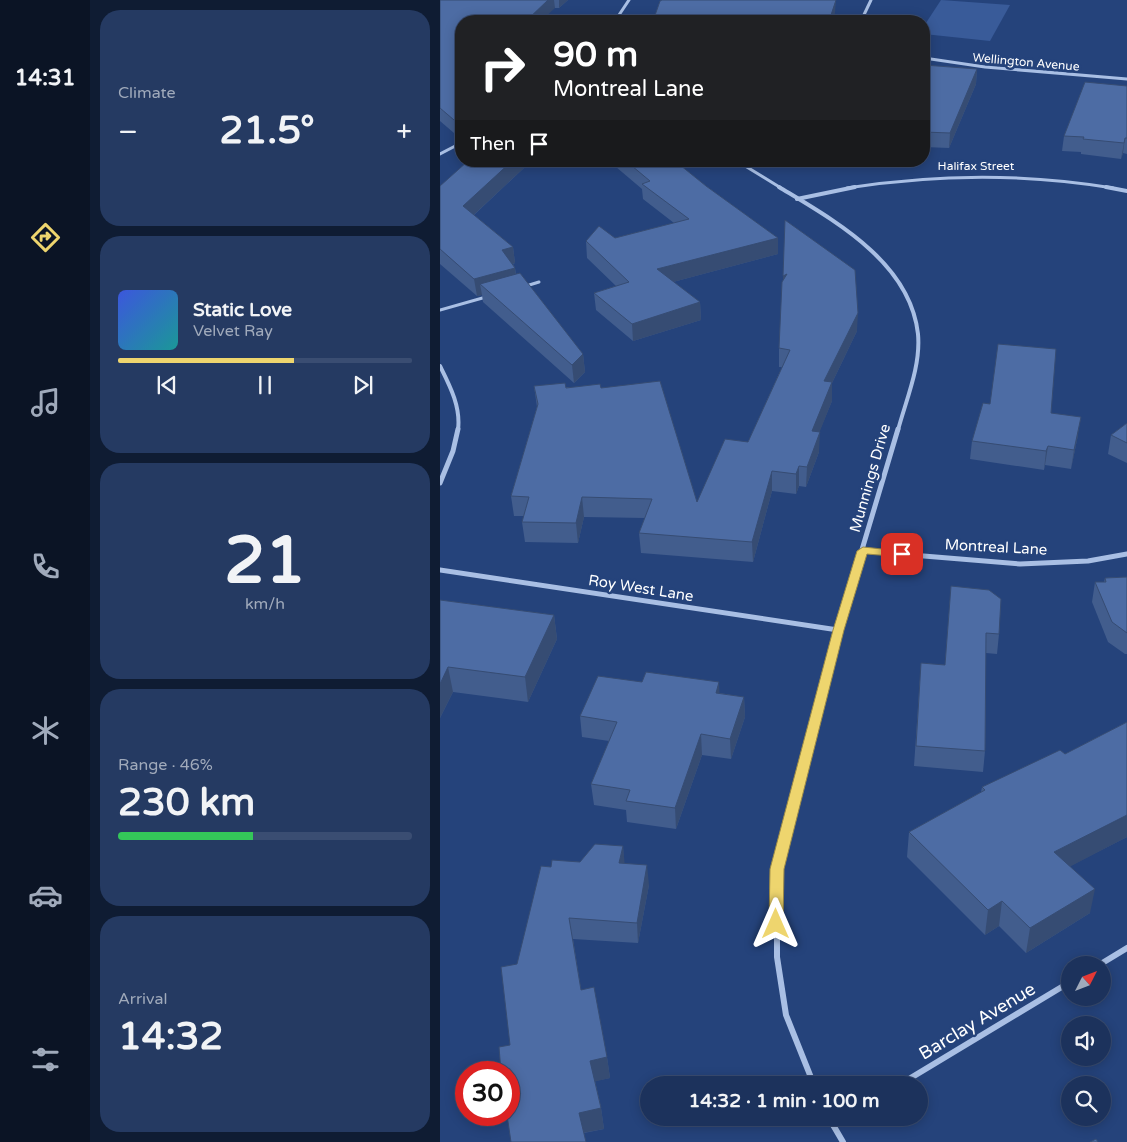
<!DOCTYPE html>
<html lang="en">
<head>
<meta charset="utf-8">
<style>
	:root { --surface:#1c325c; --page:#253a62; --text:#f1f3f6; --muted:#a0aabb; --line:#3a4d72; --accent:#eed56e }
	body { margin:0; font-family:"Varela Round",sans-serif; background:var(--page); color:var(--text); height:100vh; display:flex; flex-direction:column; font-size:19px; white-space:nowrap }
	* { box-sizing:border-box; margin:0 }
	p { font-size:16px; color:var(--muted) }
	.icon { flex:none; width:28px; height:28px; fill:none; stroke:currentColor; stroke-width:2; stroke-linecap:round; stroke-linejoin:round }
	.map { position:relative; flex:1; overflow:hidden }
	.details { display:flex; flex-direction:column; gap:10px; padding:10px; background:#0f1c33; width:350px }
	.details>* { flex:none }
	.guide { position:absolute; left:15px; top:15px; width:475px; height:152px; border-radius:20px; box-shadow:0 2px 12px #0003,0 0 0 1px var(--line); background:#202124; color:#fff; overflow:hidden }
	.needle { width:32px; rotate:48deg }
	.buttons { position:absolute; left:621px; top:956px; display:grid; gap:10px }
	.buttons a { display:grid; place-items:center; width:50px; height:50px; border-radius:50%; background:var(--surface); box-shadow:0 2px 12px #0003,0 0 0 1px var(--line); font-size:25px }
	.speed { position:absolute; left:15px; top:1061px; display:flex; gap:10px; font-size:25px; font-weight:700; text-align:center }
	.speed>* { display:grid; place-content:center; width:65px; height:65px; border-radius:50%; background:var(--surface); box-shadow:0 2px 12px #0003,0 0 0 1px var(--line); line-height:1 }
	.speed .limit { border:8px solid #d22; background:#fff; color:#111 }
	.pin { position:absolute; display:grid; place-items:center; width:42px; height:42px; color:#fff; margin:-21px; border-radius:10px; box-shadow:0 2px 8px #0006 }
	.me { position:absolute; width:55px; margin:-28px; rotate:0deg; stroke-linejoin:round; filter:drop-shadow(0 0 4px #0008) }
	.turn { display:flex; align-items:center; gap:18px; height:105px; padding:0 15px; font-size:22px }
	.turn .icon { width:65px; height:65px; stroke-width:2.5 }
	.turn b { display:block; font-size:35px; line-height:42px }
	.then { display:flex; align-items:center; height:48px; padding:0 15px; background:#0003; gap:10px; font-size:19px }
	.big { font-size:38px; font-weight:700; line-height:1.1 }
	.details .widget { flex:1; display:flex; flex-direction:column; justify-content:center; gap:8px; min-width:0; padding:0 18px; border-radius:20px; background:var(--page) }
	.details .dial { align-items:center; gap:0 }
	.dial b { font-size:65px; line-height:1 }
	.song { display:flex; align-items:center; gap:15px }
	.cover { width:60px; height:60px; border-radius:8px; background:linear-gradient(135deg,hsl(230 70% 55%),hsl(180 70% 35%)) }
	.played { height:5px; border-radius:2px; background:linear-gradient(90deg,var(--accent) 60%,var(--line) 60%) }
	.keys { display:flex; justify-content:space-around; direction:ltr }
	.heat { display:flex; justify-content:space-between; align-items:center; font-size:28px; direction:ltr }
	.charge { height:8px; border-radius:4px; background:linear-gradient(90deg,#34c759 46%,var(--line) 0) }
	.trip { position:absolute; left:200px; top:1076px; width:288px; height:50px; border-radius:25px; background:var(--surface); box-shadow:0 2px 12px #0003,0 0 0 1px var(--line); font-weight:700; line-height:50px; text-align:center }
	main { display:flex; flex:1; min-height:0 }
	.dock { display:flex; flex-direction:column; width:90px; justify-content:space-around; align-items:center; background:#0b1425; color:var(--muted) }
	.dock .icon { width:35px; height:35px }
	.dock .on { color:var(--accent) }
	.dock b { font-size:22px; color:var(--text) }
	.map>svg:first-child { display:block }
	.green { fill:#395b99 }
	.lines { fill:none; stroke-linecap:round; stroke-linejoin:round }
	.service { stroke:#a9bfe4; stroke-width:3 }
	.minor-far3 { stroke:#a9bfe4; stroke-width:3 }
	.minor-far2 { stroke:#a9bfe4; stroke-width:4 }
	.minor-far1 { stroke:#a9bfe4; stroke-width:5 }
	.minor { stroke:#a9bfe4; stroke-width:6 }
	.wall { fill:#425d8d }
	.shaded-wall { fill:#364c73 }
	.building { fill:#4d6ca4; stroke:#364c73 }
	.route { fill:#eed56e; stroke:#9b8a48 }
	.labels { text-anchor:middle; stroke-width:5; stroke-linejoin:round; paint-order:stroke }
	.far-street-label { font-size:12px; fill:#fff; stroke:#25437b }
	.street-label { font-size:15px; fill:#fff; stroke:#25437b }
	.near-street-label { font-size:18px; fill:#fff; stroke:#25437b }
</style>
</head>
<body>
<main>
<nav class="dock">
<b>14:31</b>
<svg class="icon on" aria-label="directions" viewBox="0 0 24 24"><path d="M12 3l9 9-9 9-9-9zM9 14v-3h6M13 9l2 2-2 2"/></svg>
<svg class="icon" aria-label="music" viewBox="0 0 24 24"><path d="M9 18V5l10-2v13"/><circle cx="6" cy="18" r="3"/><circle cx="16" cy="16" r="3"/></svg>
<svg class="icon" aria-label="phone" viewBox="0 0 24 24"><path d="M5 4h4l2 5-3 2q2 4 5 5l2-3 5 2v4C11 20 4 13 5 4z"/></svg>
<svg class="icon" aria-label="climate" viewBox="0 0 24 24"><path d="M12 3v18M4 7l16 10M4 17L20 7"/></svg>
<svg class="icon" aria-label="car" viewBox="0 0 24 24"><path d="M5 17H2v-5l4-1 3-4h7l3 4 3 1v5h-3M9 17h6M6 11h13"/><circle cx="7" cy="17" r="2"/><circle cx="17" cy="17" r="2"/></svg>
<svg class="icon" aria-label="filters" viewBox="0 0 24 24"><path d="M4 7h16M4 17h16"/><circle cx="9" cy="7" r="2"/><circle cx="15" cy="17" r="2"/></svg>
</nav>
<section class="details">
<div class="widget"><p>Climate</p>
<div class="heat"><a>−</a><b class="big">21.5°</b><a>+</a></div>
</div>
<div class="widget">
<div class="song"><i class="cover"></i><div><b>Static Love</b><p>Velvet Ray</p></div></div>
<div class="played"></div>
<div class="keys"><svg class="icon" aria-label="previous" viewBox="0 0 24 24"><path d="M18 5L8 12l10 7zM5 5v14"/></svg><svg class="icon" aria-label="pause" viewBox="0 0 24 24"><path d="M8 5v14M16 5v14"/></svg><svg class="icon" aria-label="next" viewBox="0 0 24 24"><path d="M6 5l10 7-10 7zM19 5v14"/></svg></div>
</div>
<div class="widget dial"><b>21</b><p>km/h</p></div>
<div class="widget"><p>Range · 46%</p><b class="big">230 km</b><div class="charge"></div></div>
<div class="widget"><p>Arrival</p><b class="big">14:32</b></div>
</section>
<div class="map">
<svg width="687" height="1142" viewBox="0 0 687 1142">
	<rect width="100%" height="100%" fill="#25437b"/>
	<!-- green -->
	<path class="green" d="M501,0l69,5 -20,36 -66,-7v-8z"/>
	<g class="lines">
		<!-- service -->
		<g class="service">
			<path d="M86,286l13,-4"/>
			<path d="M0,310l46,-13"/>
		</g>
		<!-- minor-far3 -->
		<g class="minor-far3">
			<path d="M175,21l14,-21"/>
			<path d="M421,21l10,-21"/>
			<path d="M484,58l61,9 142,12"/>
			<path d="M0,154l21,-11"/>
			<path d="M297,161l44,27"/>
			<path d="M407,188c89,-14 177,-15 266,0"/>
		</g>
		<!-- minor-far2 -->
		<g class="minor-far2">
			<path d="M339,187c56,34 131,75 139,147 3,32 -12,66 -20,96"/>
			<path d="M666,187l21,4"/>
			<path d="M357,199l58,-12"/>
			<path d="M0,366c10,20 21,41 18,64"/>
		</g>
		<!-- minor-far1 -->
		<g class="minor-far1">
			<path d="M0,483l13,-32 5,-22"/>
			<path d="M423,551l157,13 68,-3 39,-7"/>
			<path d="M0,570l398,60"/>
			<path d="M369,742l29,-112 60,-201"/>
		</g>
		<!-- minor -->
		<g class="minor">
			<path d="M370,740l-33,129v88l9,58 28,70"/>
			<path d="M659,965l28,-17"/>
			<path d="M459,1085l171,-103"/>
			<path d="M389,1118l14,24"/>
			<path d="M393,1125l12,-7"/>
		</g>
	</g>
	<!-- wall -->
	<g class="wall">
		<path d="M0,0h128l-9,8h-4l-94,13v118l-21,-18z"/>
		<path d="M484,65l53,4 -1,15 -27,64 -25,-1z"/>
		<path d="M687,86v68l-4,-1 -2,6 -40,-5v-2l-19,-1 2,-15z"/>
		<path d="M169,161h66l31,25 72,52v16l-105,28 27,20 1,18 -68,21 -37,-31 -2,-17 22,-7 -29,-28 -1,-17 29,-3 59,-15 -31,-24 -1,-10z"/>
		<path d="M85,167l-51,48 39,32 2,16 -2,1 2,4 1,6 67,80 2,18 -11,11 -91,-81 -1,-7 -5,1 -37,-32v-78z"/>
		<path d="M417,331l-25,52v18l-13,31v20l-13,35 -7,-1 -3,8 -24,-3 -19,71 -112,-9 -2,-20 6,-15 -61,-1 -6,26 -53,-1 -3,-20 2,-6h-10l-3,-20 26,-89 -3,-21 67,2 96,114 51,-60 34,-75h-3v-19z"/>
		<path d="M611,413l27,22 -7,34 -26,-4 -1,5 -74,-11 2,-18z"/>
		<path d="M687,423v40l-19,-9 3,-19z"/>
		<path d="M687,577v77h-2l-17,-12 -16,-40 3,-20h9l1,-4z"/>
		<path d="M511,586l48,48 -2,20 -11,-1 -1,98 -2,21 -69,-6 7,-103 24,2z"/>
		<path d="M0,600l114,15 3,24 -29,63 -75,-10 -13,26z"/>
		<path d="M279,693l25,4 1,20 -14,42 -29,-4 -26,74 -49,-7 -1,-12 -32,-5 -3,-21 18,-43 -27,-4 -2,-21z"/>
		<path d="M687,722v115l-57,29 20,47 -64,40 -27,-27 -14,9 -78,-78 2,-25 72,-40 1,-5 83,-33z"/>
		<path d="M183,846l1,17 25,22 -11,58 -65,-4 8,51 26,67 3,21 -15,3 6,27 3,21 -20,4 -74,-88 7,-81 63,-102z"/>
	</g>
	<!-- shaded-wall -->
	<g class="shaded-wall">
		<path d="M108,0h6l1,8 -14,13h-15z"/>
		<path d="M119,0h9l-9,8z"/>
		<path d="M396,0l-1,13 -2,8h-4z"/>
		<path d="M537,69l-1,15 -27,64 1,-15z"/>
		<path d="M685,138l-2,15 -2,6 3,-16z"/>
		<path d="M72,161h36l-23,6 -59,55 -3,-16z"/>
		<path d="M338,238v16l-120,32 -1,-17z"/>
		<path d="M73,247l2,16 -11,4 -2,-17z"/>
		<path d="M75,268l2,17 -37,-1 2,11 -5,1 -3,-17z"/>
		<path d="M347,274l-4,20v-18z"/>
		<path d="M260,302l1,18 -68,21 -1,-17z"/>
		<path d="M418,313l-1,18 -25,52v18l-20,50v-20l12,-50z"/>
		<path d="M143,354l2,18 -11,11 -2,-18z"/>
		<path d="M641,417l-3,18 -7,34 3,-19z"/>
		<path d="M380,432l-1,20 -13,35 1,-20z"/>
		<path d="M608,446l-3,19 -1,5 2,-19z"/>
		<path d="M359,466v20l-3,8v-20z"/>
		<path d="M332,471v20l-19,71 -1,-20z"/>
		<path d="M142,497l2,20 -6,26 -2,-20z"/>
		<path d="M114,615l3,24 -29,63 -3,-25z"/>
		<path d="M8,667l5,25 -13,26v-34z"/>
		<path d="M279,682l1,20 -4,-9z"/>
		<path d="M304,697l1,20 -14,42 -1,-20z"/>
		<path d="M261,734l1,21 -26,74 -1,-21z"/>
		<path d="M687,815v22l-77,40 4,-25z"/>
		<path d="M183,846l2,21 -6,-4z"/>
		<path d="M207,865l2,20 -11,58 -1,-20z"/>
		<path d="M655,889l-5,24 -64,40 4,-25z"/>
		<path d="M562,901l-3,25 -14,9 3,-25z"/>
		<path d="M167,1057l3,21 -17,4 -3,-21z"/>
		<path d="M161,1108l3,21 -22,4 -3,-20z"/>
	</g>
	<!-- building -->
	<g class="building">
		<path d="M0,0h108l-22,21h-65v105l-21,-18z"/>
		<path d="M222,0h174l-7,21h-176l7,-20z"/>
		<path d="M484,65l53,4 -27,64 -26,-1z"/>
		<path d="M645,82l42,4v52h-2l-1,5 -41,-4 1,-2 -20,-1z"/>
		<path d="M28,161h44l-49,45 50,41 -11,3 13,18 -41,11 -34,-30v-63z"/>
		<path d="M186,161h49l31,25 72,52 -121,31 43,33 -68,22 -38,-31 35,-11 -43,-41 13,-15 16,12 74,-19 -47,-35 8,-3z"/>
		<path d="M345,220l70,50 3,43 -34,68 8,1 -20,49 8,1 -13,35 -8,-1 -3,8 -24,-3 -20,71 -113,-9 13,-34 -70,-2 -6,26 -54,-1 7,-25 -18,-1 27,-92 -4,-18 31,-3 1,5 34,-4 1,4 59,-7 37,121 28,-63 23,3 42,-92 -11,-2 3,-66 5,-8 -4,2z"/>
		<path d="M80,273l63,81 -11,11 -92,-81z"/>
		<path d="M558,344l58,5 -5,64 30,4 -7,33 -26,-4 -2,5 -74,-10 11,-38 7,1z"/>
		<path d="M687,423v20l-16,-8z"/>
		<path d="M687,577v56l-15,-11 -17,-40h11l-1,-4z"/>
		<path d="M511,586l38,4 12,9 -2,35 -13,-1 -1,118 -69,-5 5,-83 24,2z"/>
		<path d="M0,600l114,15 -29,62 -77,-10 -8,17z"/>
		<path d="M206,672l73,10 -3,11 28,4 -14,42 -29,-5 -26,74 -49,-7 4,-11 -39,-6 26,-62 -37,-6 18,-40 44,6z"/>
		<path d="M687,722v93l-73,37 41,37 -65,39 -28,-27 -14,9 -79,-78 76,-42 -3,-3 78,-37 5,4z"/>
		<path d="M155,844l28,2 -4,17 28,2 -10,58 -68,-5 12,72 13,-3 13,70 -17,4 11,47 -22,5 7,29h-75l-4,-27h2v-43h-8l-2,-25 11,-2 -9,-78 16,-3 24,-98 10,1 1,-7 28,2z"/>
		<path d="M656,1139l2,3h-8z"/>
	</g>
	<!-- route -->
	<path class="route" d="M423,547l39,4 6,3 -6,3 -35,-3 -23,76 -60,239 -1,55 -2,4h-10l-2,-4 1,-55 63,-239 24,-79z"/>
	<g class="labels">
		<!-- far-street labels -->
		<g class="far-street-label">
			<text transform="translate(586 62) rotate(5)" y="4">Wellington Avenue</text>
			<text x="536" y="170">Halifax Street</text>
		</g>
		<!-- street labels -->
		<g class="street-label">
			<text transform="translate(430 478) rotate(-74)" y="5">Munnings Drive</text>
			<text transform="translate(556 547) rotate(3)" y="5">Montreal Lane</text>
			<text transform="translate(201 588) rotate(9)" y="5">Roy West Lane</text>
		</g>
		<!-- near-street labels -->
		<g class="near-street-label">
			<text transform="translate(537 1021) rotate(-31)" y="6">Barclay Avenue</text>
		</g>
	</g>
</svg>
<div class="buttons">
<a><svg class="needle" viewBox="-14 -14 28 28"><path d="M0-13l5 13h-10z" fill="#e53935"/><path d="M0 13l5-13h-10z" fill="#a0aabb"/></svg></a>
<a><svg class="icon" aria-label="sound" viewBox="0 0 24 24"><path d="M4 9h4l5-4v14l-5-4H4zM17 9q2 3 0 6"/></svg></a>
<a><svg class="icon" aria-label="search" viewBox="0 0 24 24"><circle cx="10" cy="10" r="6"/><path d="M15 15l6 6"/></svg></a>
</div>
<div class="speed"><div class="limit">30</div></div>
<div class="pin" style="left:462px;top:554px;background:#d93025"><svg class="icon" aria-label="arrive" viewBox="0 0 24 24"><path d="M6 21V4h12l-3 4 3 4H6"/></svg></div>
<svg class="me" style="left:336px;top:924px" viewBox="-20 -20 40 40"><path d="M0-17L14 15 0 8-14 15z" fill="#eed56e" stroke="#fff" stroke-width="4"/></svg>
<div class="trip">14:32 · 1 min · 100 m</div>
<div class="guide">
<div class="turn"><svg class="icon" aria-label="right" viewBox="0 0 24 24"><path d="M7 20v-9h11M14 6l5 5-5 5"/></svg><div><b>90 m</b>Montreal Lane</div></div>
<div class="then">Then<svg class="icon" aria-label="arrive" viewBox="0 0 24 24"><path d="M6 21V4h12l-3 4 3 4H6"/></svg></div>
</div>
</div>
</main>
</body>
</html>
